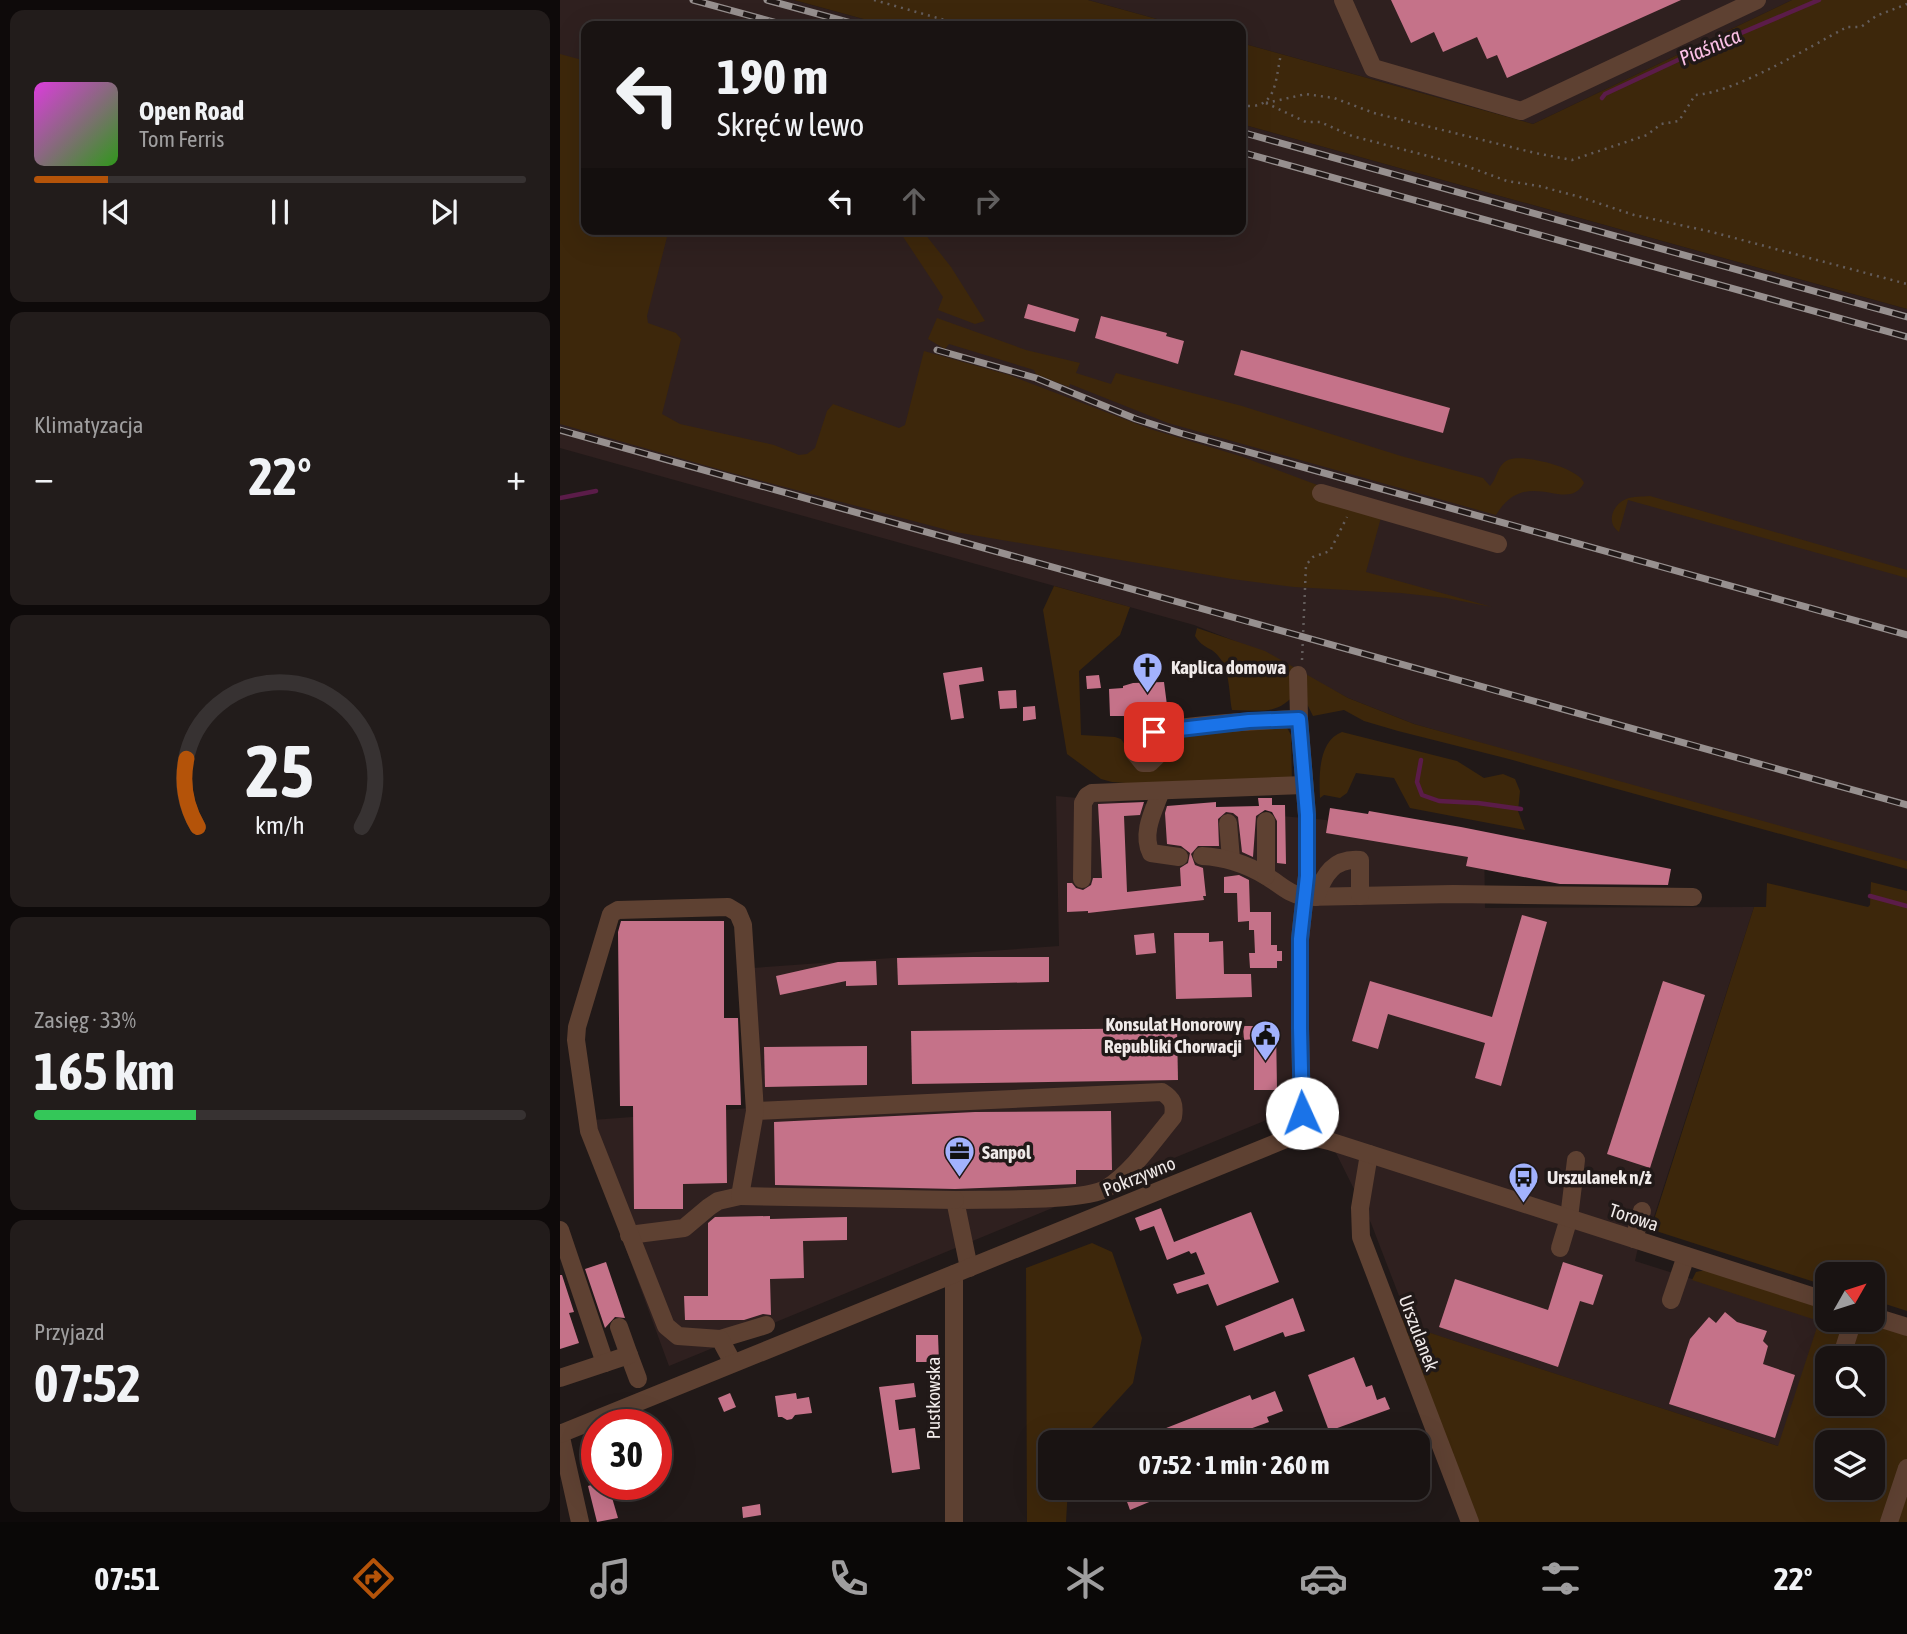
<!DOCTYPE html>
<html lang="pl">
<head>
<meta charset="utf-8">
<style>
	:root { --surface:#191312; --page:#221c1b; --text:#f1f3f6; --muted:#9f9e9f; --line:#373232; --accent:#b45309 }
	body { margin:0; font-family:"Asap Condensed",sans-serif; background:var(--page); color:var(--text); height:100vh; display:flex; flex-direction:column; font-size:26px; white-space:nowrap }
	* { box-sizing:border-box; margin:0 }
	p { font-size:23px; color:var(--muted) }
	.icon { flex:none; width:38px; height:38px; fill:none; stroke:currentColor; stroke-width:2; stroke-linecap:round; stroke-linejoin:round }
	.map { position:relative; flex:1; overflow:hidden }
	.drawer { display:flex; flex-direction:column; gap:10px; padding:10px; background:#0e0a0a; width:560px }
	.drawer>* { flex:none }
	.banner { position:absolute; left:21px; top:21px; width:665px; height:214px; border-radius:14px; box-shadow:0 7px 28px #0002,0 0 0 2px var(--line); background:#191312; color:var(--text); overflow:hidden }
	.needle { width:46px; rotate:51deg }
	.tools { position:absolute; left:1255px; top:1262px; display:grid; gap:14px }
	.tools a { display:grid; place-items:center; width:70px; height:70px; border-radius:14px; background:var(--surface); box-shadow:0 7px 28px #0002,0 0 0 2px var(--line); font-size:35px }
	.speed { position:absolute; left:21px; top:1409px; display:flex; gap:14px; font-size:35px; font-weight:700; text-align:center }
	.speed>* { display:grid; place-content:center; width:91px; height:91px; border-radius:50%; background:var(--surface); box-shadow:0 7px 28px #0002,0 0 0 2px var(--line); line-height:1 }
	.speed .limit { border:10px solid #d22; background:#fff; color:#111 }
	.pin { position:absolute; display:grid; place-items:center; width:60px; height:60px; color:#fff; margin:-30px; border-radius:14px; box-shadow:0 4px 10px #0006 }
	.me { position:absolute; width:77px; margin:-38px; rotate:358deg; stroke-linejoin:round; filter:drop-shadow(0 0 5px #0008) }
	.turn { display:flex; align-items:center; gap:24px; height:147px; padding:0 21px; font-size:32px }
	.turn .icon { width:91px; height:91px; stroke-width:2.5 }
	.turn b { display:block; font-size:49px; line-height:60px }
	.lanes { display:flex; align-items:center; height:66px; padding:0 21px; background:#0003; justify-content:center; gap:35px; direction:ltr }
	.lanes .off { opacity:.35 }
	.big { font-size:52px; font-weight:700; line-height:1.1 }
	.drawer .card { flex:1; display:flex; flex-direction:column; justify-content:center; gap:10px; min-width:0; padding:0 24px; border-radius:14px; background:var(--page) }
	.drawer .dial { align-items:center; gap:0 }
	.dial svg { height:182px; overflow:visible; fill:none; stroke:var(--line); stroke-width:7; stroke-linecap:round; text-anchor:middle }
	.dial text { fill:var(--text); stroke:none }
	.song { display:flex; align-items:center; gap:21px }
	.cover { width:84px; height:84px; border-radius:10px; background:linear-gradient(135deg,hsl(300 70% 55%),hsl(110 70% 35%)) }
	.played { height:7px; border-radius:4px; background:linear-gradient(90deg,var(--accent) 15%,var(--line) 15%) }
	.keys { display:flex; justify-content:space-around; direction:ltr }
	.heat { display:flex; justify-content:space-between; align-items:center; font-size:38px; direction:ltr }
	.charge { height:10px; border-radius:5px; background:linear-gradient(90deg,#34c759 33%,var(--line) 0) }
	.trip { position:absolute; left:478px; top:1430px; width:392px; height:70px; border-radius:14px; background:var(--surface); box-shadow:0 7px 28px #0002,0 0 0 2px var(--line); font-weight:700; line-height:70px; text-align:center }
	.tabs { display:flex; height:112px; justify-content:space-around; align-items:center; background:#0a0807; color:var(--muted) }
	.tabs .icon { width:49px; height:49px }
	.tabs .active { color:var(--accent) }
	.tabs b { font-size:32px; color:var(--text) }
	main { display:flex; flex:1; min-height:0 }
	.map>svg:first-child { display:block }
	.built { fill:#2f201f; fill-rule:evenodd }
	.green { fill:#3d270b; fill-rule:evenodd }
	.lines { fill:none; stroke-linecap:round; stroke-linejoin:round }
	.stream { stroke:#5b1c49; stroke-width:4.5 }
	.building { fill:#c57289 }
	.path { stroke:#645d5c; stroke-width:2.5; stroke-dasharray:2 5; stroke-linecap:butt }
	.minor { stroke:#5e4132; stroke-width:18 }
	.rail-casing { stroke:#97908f; stroke-width:7 }
	.rail { stroke:#211918; stroke-width:4.5; stroke-dasharray:13; stroke-linecap:butt }
	.route-casing { stroke:#114b97; stroke-width:18 }
	.route { stroke:#1a73e8; stroke-width:12 }
	.labels { text-anchor:middle; stroke-width:7; stroke-linejoin:round; paint-order:stroke }
	.poi-label { font-size:19px; font-weight:bold; fill:#f0eae9; stroke:#211918; text-anchor:start }
	.street-label { font-size:19px; fill:#f0eae9; stroke:#211918 }
	.water-label { font-size:21px; font-style:italic; fill:#fbc0e6; stroke:#211918 }
</style>
</head>
<body>
<main>
<section class="drawer">
<div class="card">
<div class="song"><i class="cover"></i><div><b>Open Road</b><p>Tom Ferris</p></div></div>
<div class="played"></div>
<div class="keys"><svg class="icon" aria-label="previous" viewBox="0 0 24 24"><path d="M18 5L8 12l10 7zM5 5v14"/></svg><svg class="icon" aria-label="pause" viewBox="0 0 24 24"><path d="M8 5v14M16 5v14"/></svg><svg class="icon" aria-label="next" viewBox="0 0 24 24"><path d="M6 5l10 7-10 7zM19 5v14"/></svg></div>
</div>
<div class="card"><p>Klimatyzacja</p>
<div class="heat"><a>−</a><b class="big">22°</b><a>+</a></div>
</div>
<div class="card dial"><svg viewBox="0 0 100 80">
<path d="M14 69A42 42 0 1 1 86 69"/>
<path d="M14 69A42 42 0 0 1 9 39" stroke="#b45309"/>
<text x="50" y="56" font-size="32" font-weight="700">25</text>
<text x="50" y="72" font-size="11">km/h</text>
</svg></div>
<div class="card"><p>Zasięg · 33%</p><b class="big">165 km</b><div class="charge"></div></div>
<div class="card"><p>Przyjazd</p><b class="big">07:52</b></div>
</section>
<div class="map">
<svg width="1347" height="1522" viewBox="0 0 1347 1522">
	<rect width="100%" height="100%" fill="#211918"/>
	<!-- built -->
	<g class="built">
		<path d="M0,0h234l95,26h-303v203h655v-105l666,185v555l-493,-140 -66,-26 -98,-51 -56,-22 -634,-177z"/>
		<path d="M528,0h704l-259,124 -292,-81v-17h-59z"/>
		<path d="M496,796l428,38 1,74 269,-1 -102,316 -8,-2 -9,40 272,86v175h-153l24,-76 -367,-119 -40,-104 -35,-70 -21,-53 -646,266 -90,-245 185,-14 -12,-139 307,-22zM1267,1358h45v46h-45zM1267,1442h45v46h-45z"/>
	</g>
	<!-- green -->
	<g class="green">
		<path d="M234,0h294l94,26h-293z"/>
		<path d="M1232,0h115v309l-666,-185v-81l292,81z"/>
		<path d="M0,54l26,7v168h83l-22,87 1,7 28,10 5,6 -19,75 18,10 94,21 25,10 8,-1 8,-6 12,-37 6,-7 66,24 6,-3 19,-74 85,24 141,54 90,27 88,33 57,14 -19,69 126,35 -46,-9 -45,-5 -107,-6 -62,-8 -277,-47 -223,-59 -172,-49z"/>
		<path d="M338,229h23l30,38 34,54 -10,3 -37,-14 5,-13z"/>
		<path d="M377,318l89,32 54,13 -4,10 35,11 5,-11 126,33 159,50 82,22 7,8c7,-7 7,-21 18,-26 14,-7 72,8 76,23 -17,32 -57,-19 -88,32l-328,-92 -98,-39 -1,3 -33,-13 -2,-4 -85,-26 -4,5 -17,-10z"/>
		<path d="M1090,496l257,74v8l-279,-78 -9,32c-13,-9 -7,-27 7,-33 7,-3 16,-2 24,-3z"/>
		<path d="M494,586l76,21 -10,28 -41,36 2,64 34,2 6,2 11,16 12,11 20,-28 10,-6 111,-8 6,11 1,48 -142,2 -38,-3 -11,-3 -34,-25 -24,-144z"/>
		<path d="M637,628l68,23 83,47 66,26 493,137v8l-398,-110 -111,-28 -34,-10 -20,-11 -31,6 -6,-12 -14,-8c-18,20 -36,14 -61,14 -3,-15 -2,-41 -13,-53 -8,-11 -15,-7 -24,-21z"/>
		<path d="M782,732l115,29 27,17 19,-4 12,5 5,12 -2,20 7,19 -115,-22 -16,-30 -38,-5 -9,20 -7,5 -16,-3 -4,3c-1,-22 -2,-57 22,-66z"/>
		<path d="M1311,882l36,9v420l-34,-11 -1,-26h-45v12l-171,-55 -4,-5 102,-319h12l1,-24 101,24 2,-2z"/>
		<path d="M532,1243l20,9 30,86 -9,45 -54,59h-29v46h18l-2,34h-39l-1,-254z"/>
		<path d="M1145,1270l122,39v11h34l46,14v188h-433l-74,-204 7,-1 5,10 366,119 41,-125 -127,-41 4,-8zM1267,1358h45v46h-45zM1267,1442h45v46h-45z"/>
	</g>
	<g class="lines">
		<!-- stream -->
		<g class="stream">
			<path d="M1042,98l3,-4 75,-35 139,-59"/>
			<path d="M0,498l36,-7"/>
			<path d="M861,760l-4,22 5,13 17,6 39,2 43,6"/>
			<path d="M1310,896l37,10"/>
		</g>
	</g>
	<!-- building -->
	<g class="building">
		<path d="M831,0h290l-174,78 -10,-23 -10,4 -10,-22 -34,15 -9,-20 -23,11z"/>
		<path d="M468,304l51,15 -4,13 -51,-14z"/>
		<path d="M541,316l66,17 -1,3 18,5 -6,23 -83,-26z"/>
		<path d="M681,350l209,58 -7,25 -209,-58z"/>
		<path d="M422,667l2,14 -25,4 5,33 -13,2 -8,-47z"/>
		<path d="M539,675l2,13 -14,1 -1,-13z"/>
		<path d="M604,682l4,31 -32,5v-2h-26l-1,-27 14,-1v-2l10,-3z"/>
		<path d="M456,690l1,18 -17,1 -2,-18z"/>
		<path d="M475,706l1,13 -13,2v-14z"/>
		<path d="M698,798h14v7h13l1,59 -9,-1v-42l-5,-9 -7,-2 -9,6 -3,41 -11,-5 -4,-35 -5,-4 -7,-1 -8,7 1,27h-21l-7,8 4,11 8,3 3,28h-3l1,4 -116,13v-2l-21,1v-29h5l4,5 7,2 8,-5 2,-7h9l-4,-74 46,-2 -4,13 -16,1 3,76 54,-6 -1,-18 8,-5 2,-10 -9,-7 -14,-2 -2,-31 2,-7 49,-4v5l43,-1z"/>
		<path d="M770,808l38,6 1,-3 92,16 210,42 -3,16 -108,-1 -94,-18 2,-9 -142,-24z"/>
		<path d="M679,875l10,5 1,32h21v33h6v6h5v10h-5v7h-27l-1,-15h6l-1,-23h-5v-9l-11,1 -1,-29h-13v-16z"/>
		<path d="M962,915l25,7 -46,164 -26,-8 10,-35 -97,-29 -10,35 -26,-8 18,-60 122,36z"/>
		<path d="M61,921h103v97h14l3,87h-15l1,78 -44,1v25h-49l-1,-103h-13l-2,-174z"/>
		<path d="M594,933l2,20 -20,2 -2,-20z"/>
		<path d="M614,933h35v9l14,-1 1,33h27l1,23 -76,2z"/>
		<path d="M413,957h76v25l-151,3 -1,-27z"/>
		<path d="M316,961l1,24 -31,1v-5l-66,14 -4,-19 62,-14z"/>
		<path d="M1103,981l42,14 -55,173 -43,-14z"/>
		<path d="M683,1026h33l1,64h-23v-51l-10,1z"/>
		<path d="M617,1028l1,52 -266,4 -1,-53z"/>
		<path d="M307,1046v39l-102,2 -1,-40z"/>
		<path d="M551,1111l1,59h-36v14l-121,5 -180,-4 -1,-63 201,-10z"/>
		<path d="M601,1208l13,34 77,-30 28,70 -62,24 -9,-22 -31,10 -4,-10 32,-10 -9,-22 -5,2 -2,-3 -22,9 -13,-34 -14,5 -5,-13z"/>
		<path d="M210,1216v3l77,-2v23l-44,1 1,37 -34,1 1,36 -8,-1 -19,6h-59l-1,-24h24v-73l7,-6z"/>
		<path d="M46,1262l19,56 -10,-1 -10,11 -20,-59z"/>
		<path d="M1003,1262l40,13 -10,30 -13,-4 -22,66 -119,-40 16,-48 93,31z"/>
		<path d="M0,1275h2l12,37 -5,1 10,30 -19,6z"/>
		<path d="M733,1298l12,33 -20,6 -2,-5 -49,19 -9,-25z"/>
		<path d="M1165,1312l12,10 30,9 -4,10 5,5 -5,18 32,11 -20,63 -106,-34 21,-65 19,-22 7,6z"/>
		<path d="M356,1335h22l1,27h-23z"/>
		<path d="M794,1357l12,30 6,-2 5,15 8,-3 5,12 -61,22 -21,-56z"/>
		<path d="M354,1383l2,14 -21,3 4,30 16,-2 5,41 -28,4 -13,-86z"/>
		<path d="M715,1391l8,20 -16,6 2,5 -47,17v3h-68l-3,-8 99,-39 2,5z"/>
		<path d="M170,1393l6,14 -12,5 -6,-14z"/>
		<path d="M236,1393l1,6 12,-2 3,16 -17,2 -3,4 -5,1 -5,-3h-4l-3,-21z"/>
		<path d="M34,1484h14l10,34 -21,4 -9,-36z"/>
		<path d="M562,1488h27l5,12 -24,10z"/>
		<path d="M200,1504l1,11 -18,3 -1,-11z"/>
	</g>
	<g class="lines">
		<!-- path -->
		<g class="path">
			<path d="M314,0l92,26"/>
			<path d="M706,103l40,-9 28,4 40,15 161,40 37,7 75,-25 14,-11 18,-3 16,-26c42,-3 112,-47 152,-68h14l15,-11 31,-12"/>
			<path d="M706,103l40,19h14l32,14 114,30 41,15 32,5 41,11 54,18 78,17 195,52"/>
			<path d="M681,105c36,7 34,-24 40,-51"/>
			<path d="M742,660l4,-95 7,-8 17,-6 17,-34"/>
		</g>
		<!-- minor -->
		<g class="minor">
			<path d="M783,0l30,68 148,43 236,-111"/>
			<path d="M761,493l177,51"/>
			<path d="M738,675l1,44 8,96v61l-7,63v89l2,85 6,23"/>
			<path d="M594,732l5,22 -9,9h-7l-9,-11 -1,-12c11,-15 141,-20 166,-21"/>
			<path d="M601,791c-7,19 -20,42 -10,62l28,4"/>
			<path d="M668,823l3,36"/>
			<path d="M642,856c24,1 44,8 64,20 14,8 22,18 39,21l148,-3 240,3"/>
			<path d="M706,876v-55"/>
			<path d="M522,879l1,-76 4,-7 5,-3 212,-8"/>
			<path d="M756,897c8,-23 18,-39 44,-37v36"/>
			<path d="M195,1111l407,-19c11,7 13,12 11,25 -20,24 -40,54 -66,71 -22,14 -121,11 -152,12l14,68"/>
			<path d="M809,1154l-9,54 1,29 109,285"/>
			<path d="M0,1230l45,133"/>
			<path d="M69,1235l55,-7 25,-21 9,-6 22,-5"/>
			<path d="M1074,1239l8,-28"/>
			<path d="M1000,1248l9,-30 7,-58"/>
			<path d="M394,1274v248"/>
			<path d="M1111,1300l15,-44"/>
			<path d="M1312,1316l35,11"/>
			<path d="M160,1339l46,-14"/>
			<path d="M69,1355l9,24"/>
			<path d="M1281,1358l12,-38"/>
			<path d="M173,1363l-13,-24 -42,-3 -12,-10 -77,-195 -13,-91 1,-13 34,-113 7,-4 110,-3 10,6 5,12 12,186 -15,85 215,4"/>
			<path d="M0,1378l69,-23 -10,-28"/>
			<path d="M1266,1405l1,-2"/>
			<path d="M0,1433l20,89"/>
			<path d="M0,1434l726,-295 22,-3 21,5 498,160"/>
			<path d="M1329,1522l18,-54"/>
		</g>
		<defs>
			<g id="rail">
				<path d="M133,0l95,26"/>
				<path d="M207,0l95,26"/>
				<path d="M681,132l666,185"/>
				<path d="M681,152l666,185"/>
				<path d="M377,350l99,28 100,41 44,14 727,202"/>
				<path d="M0,430l1347,375"/>
			</g>
		</defs>
		<!-- rail casing -->
		<use href="#rail" class="rail-casing"/>
		<!-- rail -->
		<use href="#rail" class="rail"/>
	</g>
	<g class="lines">
		<defs>
			<path id="route" d="M594,732l95,-11 50,-2 8,96v61l-7,63v89l2,85"/>
		</defs>
		<!-- route casing -->
		<use href="#route" class="route-casing"/>
		<!-- route -->
		<use href="#route" class="route"/>
	</g>
	<!-- icons -->
	<defs>
		<symbol id="church-pin" viewBox="-11 -11 22 30"><path d="M0 17L-7.5 6A9.5 9.5 0 1 1 7.5 6Z" fill="#a2b2fd" stroke="#211918"/><path d="M-1.2-6h2.4v3.5h3.3v2.4h-3.3V6h-2.4V-.1h-3.3v-2.4h3.3Z" fill="#111"/></symbol>
		<symbol id="civic-pin" viewBox="-11 -11 22 30"><path d="M0 17L-7.5 6A9.5 9.5 0 1 1 7.5 6Z" fill="#a2b2fd" stroke="#211918"/><path d="M-.6-6.5H3V-4.5H.6V-3L4-1V1h2V6H-6V1h2V-1L-.6-3ZM-1.2 2.5V6h2.4V2.5Z" fill="#111"/></symbol>
		<symbol id="office-pin" viewBox="-11 -11 22 30"><path d="M0 17L-7.5 6A9.5 9.5 0 1 1 7.5 6Z" fill="#a2b2fd" stroke="#211918"/><path d="M-6-3h4V-5.5h4V-3h4V5H-6ZM-1-4.5V-3h2v-1.5ZM-6 0V1H6V0Z" fill="#111"/></symbol>
		<symbol id="bus-pin" viewBox="-11 -11 22 30"><path d="M0 17L-7.5 6A9.5 9.5 0 1 1 7.5 6Z" fill="#a2b2fd" stroke="#211918"/><path d="M-5-6H5V4H4V6H2V4H-2V6H-4V4H-5ZM-3.5-4V0h7V-4ZM-3.5 1.2v1.5H-2V1.2ZM2 1.2v1.5H3.5V1.2Z" fill="#111"/></symbol>
	</defs>
	<g fill-rule="evenodd">
		<use href="#church-pin" x="570" y="650" width="35" height="47"/>
		<use href="#civic-pin" x="688" y="1018" width="35" height="47"/>
		<use href="#office-pin" x="382" y="1134" width="35" height="47"/>
		<use href="#bus-pin" x="946" y="1160" width="35" height="47"/>
	</g>
	<g class="labels">
		<!-- poi labels -->
		<g class="poi-label">
			<text x="611" y="674">Kaplica domowa</text>
			<text x="682" y="1031" text-anchor="end">Konsulat Honorowy<tspan x="682" dy="22">Republiki Chorwacji</tspan></text>
			<text x="422" y="1159">Sanpol</text>
			<text x="987" y="1184">Urszulanek n/ż</text>
		</g>
		<!-- street labels -->
		<g class="street-label">
			<text transform="translate(579 1176) rotate(-22)" y="7">Pokrzywno</text>
			<text transform="translate(1074 1217) rotate(18)" y="7">Torowa</text>
			<text transform="translate(859 1333) rotate(69)" y="7">Urszulanek</text>
			<text transform="translate(373 1398) rotate(-90)" y="7">Pustkowska</text>
		</g>
		<!-- water labels -->
		<g class="water-label">
			<text transform="translate(1150 47) rotate(-23)" y="7">Piaśnica</text>
		</g>
	</g>
</svg>
<div class="tools">
<a><svg class="needle" viewBox="-14 -14 28 28"><path d="M0-13l5 13h-10z" fill="#e53935"/><path d="M0 13l5-13h-10z" fill="#9f9e9f"/></svg></a>
<a><svg class="icon" aria-label="search" viewBox="0 0 24 24"><circle cx="10" cy="10" r="6"/><path d="M15 15l6 6"/></svg></a>
<a><svg class="icon" aria-label="layers" viewBox="0 0 24 24"><path d="M12 4l9 5-9 5-9-5zM3 14l9 5 9-5"/></svg></a>
</div>
<div class="speed"><div class="limit">30</div></div>
<div class="pin" style="left:594px;top:732px;background:#d93025"><svg class="icon" aria-label="arrive" viewBox="0 0 24 24"><path d="M6 21V4h12l-3 4 3 4H6"/></svg></div>
<svg class="me" style="left:742px;top:1113px" viewBox="-20 -20 40 40"><circle r="19" fill="#fff"/><path d="M0-13L10 11 0 6-10 11z" fill="#1a73e8"/></svg>
<div class="trip">07:52 · 1 min · 260 m</div>
<div class="banner">
<div class="turn"><svg class="icon" aria-label="left" viewBox="0 0 24 24"><path d="M17 20v-9H6M10 6l-5 5 5 5"/></svg><div><b>190 m</b>Skręć w lewo</div></div>
<div class="lanes"><svg class="icon" aria-label="left" viewBox="0 0 24 24"><path d="M17 20v-9H6M10 6l-5 5 5 5"/></svg><svg class="icon off" aria-label="ahead" viewBox="0 0 24 24"><path d="M12 20V5M6 11l6-6 6 6"/></svg><svg class="icon off" aria-label="right" viewBox="0 0 24 24"><path d="M7 20v-9h11M14 6l5 5-5 5"/></svg></div>
</div>
</div>
</main>
<nav class="tabs">
<b>07:51</b>
<svg class="icon active" aria-label="directions" viewBox="0 0 24 24"><path d="M12 3l9 9-9 9-9-9zM9 14v-3h6M13 9l2 2-2 2"/></svg>
<svg class="icon" aria-label="music" viewBox="0 0 24 24"><path d="M9 18V5l10-2v13"/><circle cx="6" cy="18" r="3"/><circle cx="16" cy="16" r="3"/></svg>
<svg class="icon" aria-label="phone" viewBox="0 0 24 24"><path d="M5 4h4l2 5-3 2q2 4 5 5l2-3 5 2v4C11 20 4 13 5 4z"/></svg>
<svg class="icon" aria-label="climate" viewBox="0 0 24 24"><path d="M12 3v18M4 7l16 10M4 17L20 7"/></svg>
<svg class="icon" aria-label="car" viewBox="0 0 24 24"><path d="M5 17H2v-5l4-1 3-4h7l3 4 3 1v5h-3M9 17h6M6 11h13"/><circle cx="7" cy="17" r="2"/><circle cx="17" cy="17" r="2"/></svg>
<svg class="icon" aria-label="filters" viewBox="0 0 24 24"><path d="M4 7h16M4 17h16"/><circle cx="9" cy="7" r="2"/><circle cx="15" cy="17" r="2"/></svg>
<b>22°</b>
</nav>
</body>
</html>
